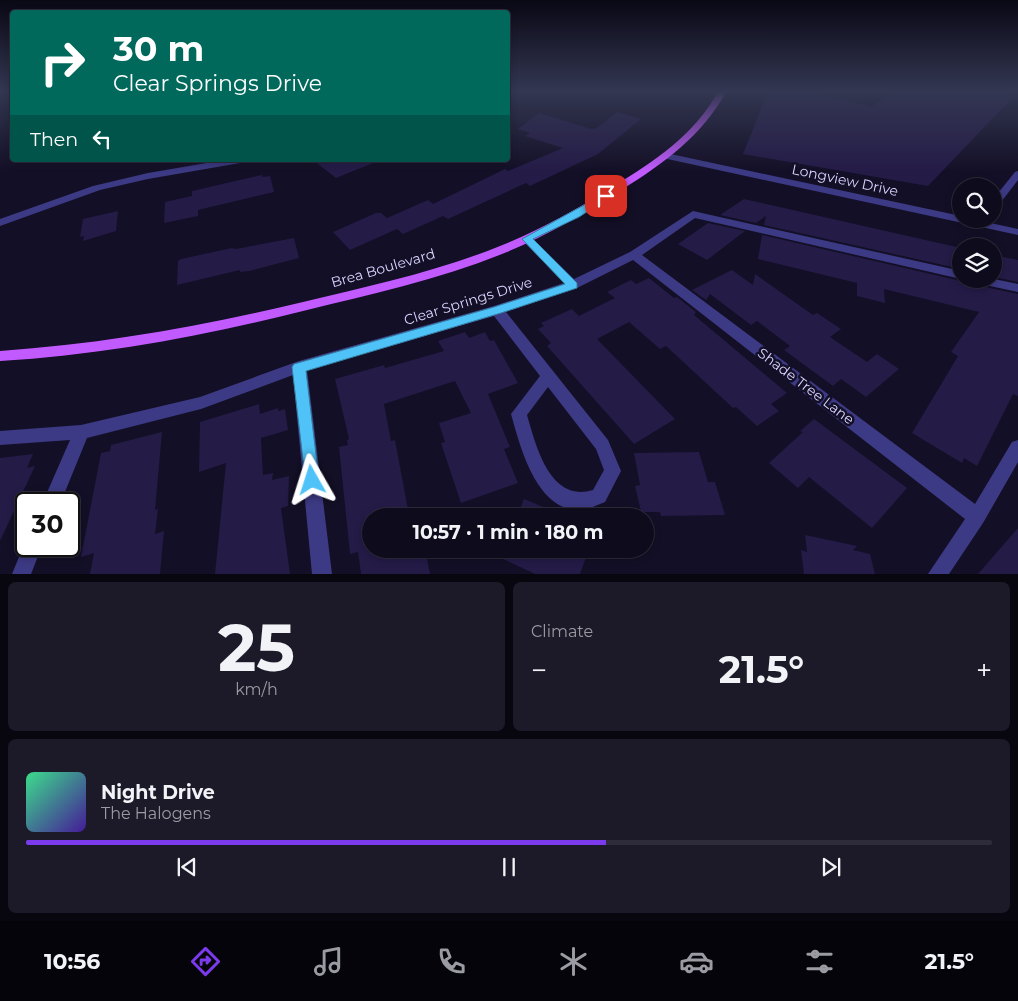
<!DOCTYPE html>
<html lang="en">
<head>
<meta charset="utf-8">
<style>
	:root { --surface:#0e0b1c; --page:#1c1929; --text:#f1f3f6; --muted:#9b9ba3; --line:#2e2b3b; --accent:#7c3aed }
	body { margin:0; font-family:Montserrat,sans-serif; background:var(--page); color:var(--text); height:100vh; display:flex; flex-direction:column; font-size:19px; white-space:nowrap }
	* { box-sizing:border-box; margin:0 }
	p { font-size:16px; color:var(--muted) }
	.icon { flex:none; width:28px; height:28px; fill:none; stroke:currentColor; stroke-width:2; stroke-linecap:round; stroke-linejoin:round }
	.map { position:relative; height:574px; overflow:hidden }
	.panel { display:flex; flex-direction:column; gap:8px; padding:8px; background:#08060f; flex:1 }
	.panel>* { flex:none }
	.top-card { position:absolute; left:10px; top:10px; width:500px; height:152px; border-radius:5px; box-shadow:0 2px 8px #0003,0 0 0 1px var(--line); background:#00695c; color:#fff; overflow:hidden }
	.buttons { position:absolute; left:952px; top:178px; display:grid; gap:10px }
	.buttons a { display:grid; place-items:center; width:50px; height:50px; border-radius:50%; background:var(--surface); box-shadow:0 2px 8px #0003,0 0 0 1px var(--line); font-size:25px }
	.speed { position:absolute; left:15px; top:492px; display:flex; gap:10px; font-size:25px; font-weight:700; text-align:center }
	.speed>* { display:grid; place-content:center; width:65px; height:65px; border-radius:50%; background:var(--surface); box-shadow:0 2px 8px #0003,0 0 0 1px var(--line); line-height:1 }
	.speed .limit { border:2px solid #111; border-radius:8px; background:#fff; color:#111 }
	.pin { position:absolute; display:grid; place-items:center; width:42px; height:42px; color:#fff; margin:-21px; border-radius:10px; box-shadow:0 2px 8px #0006 }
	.me { position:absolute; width:55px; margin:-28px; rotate:354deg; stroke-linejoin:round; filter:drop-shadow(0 0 4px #0008) }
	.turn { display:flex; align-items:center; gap:18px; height:105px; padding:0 20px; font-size:22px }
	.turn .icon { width:65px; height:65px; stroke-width:2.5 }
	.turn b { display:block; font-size:35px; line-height:42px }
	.then { display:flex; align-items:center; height:48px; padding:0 20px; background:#0003; gap:10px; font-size:19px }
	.big { font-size:38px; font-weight:700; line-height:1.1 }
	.panel .widget { flex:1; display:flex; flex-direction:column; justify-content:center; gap:8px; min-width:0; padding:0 18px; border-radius:8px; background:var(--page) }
	.panel .dial { align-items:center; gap:0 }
	.dial b { font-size:65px; line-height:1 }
	.song { display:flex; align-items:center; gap:15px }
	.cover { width:60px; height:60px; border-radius:8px; background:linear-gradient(135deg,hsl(150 70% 55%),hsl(260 70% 35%)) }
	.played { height:5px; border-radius:2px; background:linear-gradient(90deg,var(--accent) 60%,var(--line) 60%) }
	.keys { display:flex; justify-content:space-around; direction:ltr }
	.heat { display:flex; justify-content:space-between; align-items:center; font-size:28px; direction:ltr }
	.panel .tiles { flex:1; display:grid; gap:8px; grid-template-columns:1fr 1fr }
	.widget:last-child { grid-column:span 2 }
	.trip { position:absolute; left:362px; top:508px; width:292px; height:50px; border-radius:25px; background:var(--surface); box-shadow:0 2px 8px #0003,0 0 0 1px var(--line); font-weight:700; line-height:50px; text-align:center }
	.tabs { display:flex; height:80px; justify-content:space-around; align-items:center; background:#06040b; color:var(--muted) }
	.tabs .icon { width:35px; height:35px }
	.tabs .current { color:var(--accent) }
	.tabs b { font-size:22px; color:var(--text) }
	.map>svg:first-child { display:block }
	.building { fill:#241b47 }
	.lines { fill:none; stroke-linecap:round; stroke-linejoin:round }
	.minor { fill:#3d3a85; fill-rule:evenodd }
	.major { fill:#c25bff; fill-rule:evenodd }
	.route { fill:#4fc3f7; stroke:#337fa1 }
	.labels { text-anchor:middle; stroke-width:5; stroke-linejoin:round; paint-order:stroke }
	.street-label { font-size:14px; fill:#d9d4ff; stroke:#130f26 }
</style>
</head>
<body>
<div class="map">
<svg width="1018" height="574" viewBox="0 0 1018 574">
	<rect width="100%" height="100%" fill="#130f26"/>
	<!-- building -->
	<g class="building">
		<path d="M768,92h48l55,15 20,-15h105l18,4 -86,90 -185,-32z"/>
		<path d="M617,112l24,7 -43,35 -68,32 -4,-3 -78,36 -5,-3 -40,18 -6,-5 -47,21 -17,-18 43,-19h5l6,5 41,-18 5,4 72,-35 3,2 55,-23 -38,-12 5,-3 -12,-4 21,-16 53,16 6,-2z"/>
		<path d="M313,160h65v1l-42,17z"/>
		<path d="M262,175v2l8,-1 4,16 -76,18v6l-34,7 1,-21 27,-6v-5z"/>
		<path d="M744,199l217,49v21l-197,-44 2,-9 -10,7 -36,-8z"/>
		<path d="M118,211l-2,20 -33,10 1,-5 -4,1 3,-18z"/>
		<path d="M708,223l37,8 -38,29 -29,-16z"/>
		<path d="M762,235l199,46 7,-2 8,6 42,9v102l-5,-2 -36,72 -13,-8 -2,5 -50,-30 46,-77 -7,-4 28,-40 -95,-23 1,14 -28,-7v-13l-99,-24z"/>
		<path d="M294,238l5,20 -50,13 -9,1v-2l-63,15 1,-24 3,-2 51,-11 4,1z"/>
		<path d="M994,255l24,5v22l-24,-5z"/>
		<path d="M732,270l21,15 2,-11 58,41 4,-2 24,16 -11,8 37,25 10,-8 22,15 -33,28 -25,-18 -8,7 -49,-36 6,-4 -33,-25 -6,4 -41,-31 -4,6 -14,-10z"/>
		<path d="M649,278l25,20 3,-1 19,15 -2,3 93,78 -16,11 8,7 -22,15 -21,-19 -3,1 -67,-62 -6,3 -31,-27 -32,17 78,80 -41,25 -87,-98 4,-3 -13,-14 6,-3 -3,-3 31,-14 7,7 36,-18 -8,-6 24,-12 5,4z"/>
		<path d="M465,332l4,6 16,-6 5,9 4,-1 24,43 -30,11 22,53 -6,2 14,34 -57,20 -20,-60 4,-1 -6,-19 32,-10 -16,-32 -71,23 7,37 4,-1 14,75 2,1h-40v33h54l5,25h-69l-3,-22 -8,2 -11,-107 9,-2 -1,-5 2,-1 -14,-60 49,-14 1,3 59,-17 -6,-10z"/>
		<path d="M259,404l1,10 18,-6v3l7,-2 3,21 -27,8 2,37 10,-2 -1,7 17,-4 -1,30 -7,2 9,66h-75l11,-111 -27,9 1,-50z"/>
		<path d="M814,419l93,69 -35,40 -63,-51 -11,11 -29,-25 34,-31 -3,-1z"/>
		<path d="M162,432l-7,78 3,-1 -3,25 9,-3 -4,43h-70l4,-21 -13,4 20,-104 9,-2 1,-6z"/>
		<path d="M699,452l9,30h7l10,33 -64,1 -1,-4h-19l-6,-26 5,-1 -6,-32z"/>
		<path d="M33,454l-6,14 8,-2 -35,75v-83z"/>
		<path d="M524,499l41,17h-48z"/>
		<path d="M1018,528v46h-40z"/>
		<path d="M805,535l52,11 -4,4 17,4 5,20h-71l-3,-24 6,2z"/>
		<path d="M502,549h87l-9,25h-45l-36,-17z"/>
	</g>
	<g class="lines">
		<!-- minor -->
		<g class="minor">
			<path d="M666,153l295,63v3h11l46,10v6l-355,-77v-4z"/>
			<path d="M224,160h21l-5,3 -92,16 -48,11 -100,36v-7l93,-33 55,-13z"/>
			<path d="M1018,171v9l-20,26 -4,1v-9l21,-26z"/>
			<path d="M693,211l268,60v8l-266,-61 -53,37 333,249 37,-62 6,-2v22l-35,61 -34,51h-21l37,-55 -332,-259 -56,28 -71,24 102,128 13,31 -16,31c-8,3 -17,8 -26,8 -43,0 -59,-64 -68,-96l29,-38 -46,-60 -187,54 25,204h-20l-19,-199 -92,34 -114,29 -27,66h-18l28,-64 -70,5v-14l81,-6 119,-28 99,-36 195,-55 70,-23 -41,-42 -2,-2 2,-2h8l43,42 56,-27zM548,387l48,62 8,21 -11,20c-43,13 -57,-44 -66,-75z"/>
			<path d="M970,279h24l24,5v8l-42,-9z"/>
			<path d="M26,540v6h16l-11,28h-19z"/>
		</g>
		<!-- major -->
		<path class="major" d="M718,92h8c-24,44 -62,71 -103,97 -37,24 -75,46 -116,63 -66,27 -135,42 -204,59 -100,25 -200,44 -303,50v-10c103,-7 203,-25 303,-49 66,-16 133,-30 197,-56 40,-16 78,-37 114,-60 41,-25 80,-51 104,-94z"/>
	</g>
	<!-- sky -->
	<linearGradient id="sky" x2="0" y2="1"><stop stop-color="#0a0815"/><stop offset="0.53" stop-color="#333752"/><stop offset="1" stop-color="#333752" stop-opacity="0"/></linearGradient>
	<rect width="1018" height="172" fill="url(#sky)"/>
	<!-- route -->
	<path class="route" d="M606,193l4,3 -1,2 -30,19 -46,22 44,44v5l-76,25 -195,58 13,109 -2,5 -5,2 -6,-2 -14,-118 2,-3 200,-57 71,-23 -43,-45z"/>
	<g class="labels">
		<!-- street labels -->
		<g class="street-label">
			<text transform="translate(845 180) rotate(12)" y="5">Longview Drive</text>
			<text transform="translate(383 268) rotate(-16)" y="5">Brea Boulevard</text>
			<text transform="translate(468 301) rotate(-17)" y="5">Clear Springs Drive</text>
			<text transform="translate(806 386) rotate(37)" y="5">Shade Tree Lane</text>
		</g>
	</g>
</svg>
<div class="buttons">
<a><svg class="icon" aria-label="search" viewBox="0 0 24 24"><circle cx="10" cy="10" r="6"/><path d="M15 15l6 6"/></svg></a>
<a><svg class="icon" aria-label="layers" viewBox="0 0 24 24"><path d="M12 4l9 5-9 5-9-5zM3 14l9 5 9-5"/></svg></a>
</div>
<div class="speed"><div class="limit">30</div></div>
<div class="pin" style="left:606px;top:196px;background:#d93025"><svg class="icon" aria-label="arrive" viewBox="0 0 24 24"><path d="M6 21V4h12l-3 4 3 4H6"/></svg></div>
<svg class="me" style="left:312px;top:480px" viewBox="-20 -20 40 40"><path d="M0-17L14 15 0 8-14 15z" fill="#4fc3f7" stroke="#fff" stroke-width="4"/></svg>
<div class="trip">10:57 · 1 min · 180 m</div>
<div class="top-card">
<div class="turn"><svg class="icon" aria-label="right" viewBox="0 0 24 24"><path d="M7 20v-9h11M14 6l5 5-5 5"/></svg><div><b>30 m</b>Clear Springs Drive</div></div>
<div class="then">Then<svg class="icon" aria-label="left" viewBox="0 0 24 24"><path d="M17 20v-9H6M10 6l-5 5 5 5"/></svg></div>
</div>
</div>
<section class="panel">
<div class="tiles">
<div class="widget dial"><b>25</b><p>km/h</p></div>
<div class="widget"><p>Climate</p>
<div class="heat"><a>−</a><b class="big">21.5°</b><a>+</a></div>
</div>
<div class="widget">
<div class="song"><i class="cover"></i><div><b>Night Drive</b><p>The Halogens</p></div></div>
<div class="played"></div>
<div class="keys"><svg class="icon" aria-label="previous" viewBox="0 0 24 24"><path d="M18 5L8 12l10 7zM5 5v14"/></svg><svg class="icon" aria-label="pause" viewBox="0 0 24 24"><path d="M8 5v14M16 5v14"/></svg><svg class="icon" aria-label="next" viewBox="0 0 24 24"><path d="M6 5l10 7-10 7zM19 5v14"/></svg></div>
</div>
</div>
</section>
<nav class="tabs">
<b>10:56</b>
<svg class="icon current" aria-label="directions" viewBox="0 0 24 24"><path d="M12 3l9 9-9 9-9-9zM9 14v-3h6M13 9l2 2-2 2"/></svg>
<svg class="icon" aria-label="music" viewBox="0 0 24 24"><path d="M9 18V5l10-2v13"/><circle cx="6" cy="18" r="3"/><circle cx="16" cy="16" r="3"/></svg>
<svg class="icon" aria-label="phone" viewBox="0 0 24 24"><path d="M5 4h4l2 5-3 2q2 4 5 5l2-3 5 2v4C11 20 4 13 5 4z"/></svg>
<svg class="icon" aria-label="climate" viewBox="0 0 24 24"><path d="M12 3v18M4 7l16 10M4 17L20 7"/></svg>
<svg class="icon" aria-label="car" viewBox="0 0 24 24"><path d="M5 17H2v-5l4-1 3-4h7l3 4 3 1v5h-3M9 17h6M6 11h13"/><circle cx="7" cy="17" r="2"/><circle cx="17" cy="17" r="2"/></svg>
<svg class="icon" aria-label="filters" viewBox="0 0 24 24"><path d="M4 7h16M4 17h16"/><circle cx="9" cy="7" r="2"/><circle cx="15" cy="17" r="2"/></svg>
<b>21.5°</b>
</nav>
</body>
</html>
